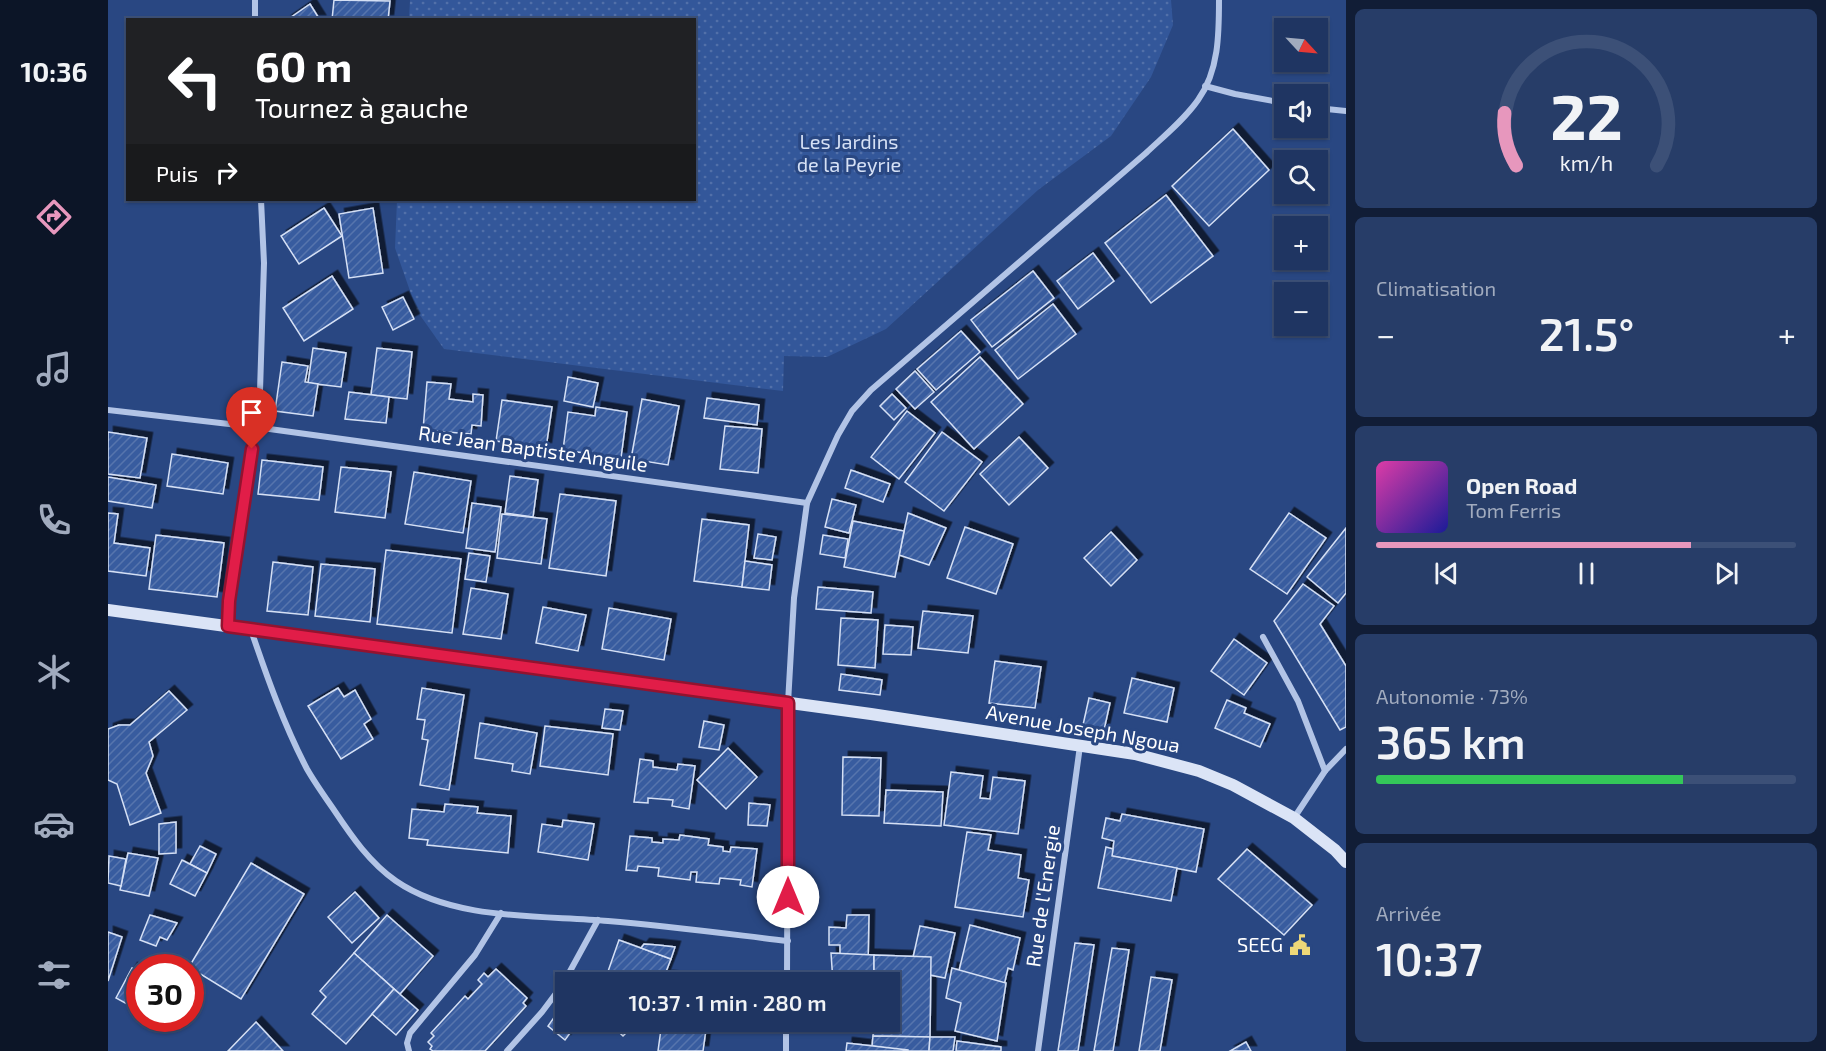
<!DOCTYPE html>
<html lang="fr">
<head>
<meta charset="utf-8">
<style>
	:root { --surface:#1f3562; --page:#273d68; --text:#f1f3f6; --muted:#a1abbe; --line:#3c5077; --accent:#e797bd }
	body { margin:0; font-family:"Exo 2",sans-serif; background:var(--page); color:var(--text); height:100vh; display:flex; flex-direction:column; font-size:22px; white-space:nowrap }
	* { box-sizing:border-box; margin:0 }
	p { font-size:20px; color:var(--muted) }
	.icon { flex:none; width:33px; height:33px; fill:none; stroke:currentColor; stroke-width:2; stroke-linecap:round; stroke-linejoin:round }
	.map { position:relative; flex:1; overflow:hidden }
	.details { display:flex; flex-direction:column; gap:9px; padding:9px; background:#111d36; width:480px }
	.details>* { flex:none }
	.top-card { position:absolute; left:18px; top:18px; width:570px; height:183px; border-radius:0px; box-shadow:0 2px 4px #0004,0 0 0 2px var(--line); background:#202124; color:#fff; overflow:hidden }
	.needle { width:39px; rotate:116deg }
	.fabs { position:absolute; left:1166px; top:18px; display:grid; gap:12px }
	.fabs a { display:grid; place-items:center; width:54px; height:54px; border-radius:0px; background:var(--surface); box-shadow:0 2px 4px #0004,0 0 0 2px var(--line); font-size:30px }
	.speed { position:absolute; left:18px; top:954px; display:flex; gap:12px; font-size:30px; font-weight:700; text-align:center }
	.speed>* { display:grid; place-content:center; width:78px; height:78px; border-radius:50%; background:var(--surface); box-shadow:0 2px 4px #0004,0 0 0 2px var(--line); line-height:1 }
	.speed .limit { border:9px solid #d22; background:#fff; color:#111 }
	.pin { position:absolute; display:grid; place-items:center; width:51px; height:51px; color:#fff; margin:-62px -26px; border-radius:50% 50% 50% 0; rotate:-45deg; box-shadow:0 0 6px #0007 }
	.pin .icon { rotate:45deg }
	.me { position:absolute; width:66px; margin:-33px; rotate:0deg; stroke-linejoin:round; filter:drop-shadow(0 0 4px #0008) }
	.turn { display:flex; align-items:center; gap:21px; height:126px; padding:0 30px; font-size:27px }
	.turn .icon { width:78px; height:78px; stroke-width:2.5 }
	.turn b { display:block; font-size:42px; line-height:51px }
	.then { display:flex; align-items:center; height:57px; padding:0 30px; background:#0003; gap:12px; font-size:22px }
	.big { font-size:45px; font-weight:600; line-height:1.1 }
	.details .card { flex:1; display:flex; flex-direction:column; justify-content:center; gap:9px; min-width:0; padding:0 21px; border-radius:9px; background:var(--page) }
	.details .dial { align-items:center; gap:0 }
	.dial svg { height:156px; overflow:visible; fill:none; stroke:var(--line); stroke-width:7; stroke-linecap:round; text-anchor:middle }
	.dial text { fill:var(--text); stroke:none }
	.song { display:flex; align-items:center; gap:18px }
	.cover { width:72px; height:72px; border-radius:9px; background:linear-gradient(135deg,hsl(320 70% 55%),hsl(240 70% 35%)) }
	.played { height:6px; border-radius:3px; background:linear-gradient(90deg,var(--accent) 75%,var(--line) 75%) }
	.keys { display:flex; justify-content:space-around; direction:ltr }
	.heat { display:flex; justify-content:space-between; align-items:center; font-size:33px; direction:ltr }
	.charge { height:9px; border-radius:4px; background:linear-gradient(90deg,#34c759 73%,var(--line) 0) }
	.trip { position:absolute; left:447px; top:972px; width:345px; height:60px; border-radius:0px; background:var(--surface); box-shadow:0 2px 4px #0004,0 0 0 2px var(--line); font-weight:600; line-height:60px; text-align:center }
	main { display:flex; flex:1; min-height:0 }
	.tabs { display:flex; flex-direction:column; width:108px; justify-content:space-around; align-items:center; background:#0c1527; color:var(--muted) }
	.tabs .icon { width:42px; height:42px }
	.tabs .on { color:var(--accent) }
	.tabs b { font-size:27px; color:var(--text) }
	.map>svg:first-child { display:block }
	.grass { fill:url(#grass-dots) }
	.building { fill:url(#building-hatch); stroke:#d5e0f5; stroke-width:1.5; filter:url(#shadow) }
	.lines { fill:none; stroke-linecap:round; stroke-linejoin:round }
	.street { stroke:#b2c4e6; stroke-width:6 }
	.secondary { stroke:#dbe4f6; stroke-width:12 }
	.route-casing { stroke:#92132f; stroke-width:15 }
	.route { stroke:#e11d48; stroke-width:10 }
	.labels { text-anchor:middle; stroke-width:6; stroke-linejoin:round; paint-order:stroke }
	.park-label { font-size:20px; fill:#d5e0f5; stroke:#294782 }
	.street-label { font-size:20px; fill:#fff; stroke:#294782 }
	.poi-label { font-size:20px; fill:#fff; stroke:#294782; text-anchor:end }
</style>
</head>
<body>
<main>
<nav class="tabs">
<b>10:36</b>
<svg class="icon on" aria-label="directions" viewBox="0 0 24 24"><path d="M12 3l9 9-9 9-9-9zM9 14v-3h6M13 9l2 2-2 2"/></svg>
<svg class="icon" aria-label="music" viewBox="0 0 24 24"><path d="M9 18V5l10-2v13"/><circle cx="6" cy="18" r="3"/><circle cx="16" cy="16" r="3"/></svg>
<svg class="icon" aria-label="phone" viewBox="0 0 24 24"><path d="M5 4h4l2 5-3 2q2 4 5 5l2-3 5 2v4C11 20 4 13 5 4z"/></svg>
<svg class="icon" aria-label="climate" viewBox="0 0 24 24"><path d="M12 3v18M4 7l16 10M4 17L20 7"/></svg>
<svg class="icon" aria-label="car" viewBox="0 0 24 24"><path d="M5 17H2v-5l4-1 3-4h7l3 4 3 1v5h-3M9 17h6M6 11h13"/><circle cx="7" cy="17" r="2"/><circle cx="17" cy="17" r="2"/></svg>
<svg class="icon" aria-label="filters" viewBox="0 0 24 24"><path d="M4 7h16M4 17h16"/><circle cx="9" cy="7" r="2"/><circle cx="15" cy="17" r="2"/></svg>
</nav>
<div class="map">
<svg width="1238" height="1051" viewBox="0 0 1238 1051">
	<defs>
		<pattern id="grass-dots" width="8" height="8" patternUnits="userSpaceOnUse" patternTransform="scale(1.5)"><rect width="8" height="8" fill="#33579a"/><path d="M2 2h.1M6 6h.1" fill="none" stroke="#5270a9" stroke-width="1.8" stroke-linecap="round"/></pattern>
		<pattern id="building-hatch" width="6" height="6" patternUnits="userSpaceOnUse" patternTransform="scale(1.5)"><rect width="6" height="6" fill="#395c9f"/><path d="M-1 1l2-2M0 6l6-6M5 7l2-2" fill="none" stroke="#5774ad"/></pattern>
		<filter id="shadow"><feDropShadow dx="5.5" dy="-5.5" stdDeviation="0" flood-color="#0009"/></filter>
	</defs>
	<rect width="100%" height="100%" fill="#294782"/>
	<!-- grass -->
	<path class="grass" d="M302,0h761l2,25 -22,52 -40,59 -73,54 -152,139 -59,28 -43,-1 -1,35 -339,-42 -27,-38 -22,-63 2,-48h297v-180l-285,-1z"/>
	<!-- building -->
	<g class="building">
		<path d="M226,0l56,1 -2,19h-56z"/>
		<path d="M202,4l10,16h-33z"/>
		<path d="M1125,129l36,41 -60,56 -37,-40z"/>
		<path d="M1058,195l47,61 -62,47 -46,-60z"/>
		<path d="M216,208l18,28 -43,28 -18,-28z"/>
		<path d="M265,208l10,65 -34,5 -10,-64z"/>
		<path d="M985,253l21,28 -36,28 -21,-28z"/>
		<path d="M925,271l21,27 -62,49 -21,-27z"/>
		<path d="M224,276l21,33 -49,32 -21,-33z"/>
		<path d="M295,297l11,22 -21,11 -11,-23z"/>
		<path d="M945,304l23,30 -58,45 -23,-29z"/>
		<path d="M853,331l19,21 -44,38 -19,-21z"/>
		<path d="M205,348l33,5 -5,34 -33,-4z"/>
		<path d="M269,348l35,4 -5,47 -36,-4z"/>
		<path d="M872,357l43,47 -49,45 -43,-47z"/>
		<path d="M174,362l26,4 -3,16 13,2 -5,32 -38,-5z"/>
		<path d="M807,371l19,21 -19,17 -19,-20z"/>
		<path d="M460,377l30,6 -5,24 -29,-6z"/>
		<path d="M319,382l24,2 -2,15 24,3v-8l10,1 -2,31 -9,-1 -1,9 -48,-4z"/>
		<path d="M241,392l40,5 -3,26 -41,-4z"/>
		<path d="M784,394l14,14 -12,12 -14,-14z"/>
		<path d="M599,398l52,7 -2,20 -53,-7z"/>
		<path d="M534,399l37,7 -11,59 -37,-6z"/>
		<path d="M394,400l50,7 -6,41 -50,-7z"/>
		<path d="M488,407l31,5 -6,46 -58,-8 5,-38 27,4z"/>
		<path d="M799,411l28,22 -36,46 -28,-22z"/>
		<path d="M617,426l37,3 -4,44 -38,-4z"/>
		<path d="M0,432l39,6 -7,40 -32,-4z"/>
		<path d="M834,432l40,30 -38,49 -39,-29z"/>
		<path d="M911,437l29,31 -39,37 -29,-31z"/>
		<path d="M64,454l56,9 -5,31 -56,-8z"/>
		<path d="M154,460l61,7 -4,33 -61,-6z"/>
		<path d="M233,467l50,5 -6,46 -50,-6z"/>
		<path d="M743,470l39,14 -7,18 -38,-14z"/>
		<path d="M306,472l57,9 -8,52 -58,-9z"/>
		<path d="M402,476l28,4 -5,37 -28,-4z"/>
		<path d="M0,477l48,8 -4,23 -44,-7z"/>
		<path d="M452,494l56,7 -10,75 -57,-8z"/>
		<path d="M724,499l24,6 -7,28 -24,-6z"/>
		<path d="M364,503l29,4 -6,45 -29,-4z"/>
		<path d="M0,513l10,1 -4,29 36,5 -4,28 -38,-5z"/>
		<path d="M800,513l38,15 -17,37 -30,-10z"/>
		<path d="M1181,513l37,25 -39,56 -37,-25z"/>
		<path d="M394,514l45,5 -6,45 -44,-6z"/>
		<path d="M594,519l47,6 -7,62 -48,-6z"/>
		<path d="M745,521l51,10 -9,46 -51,-10z"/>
		<path d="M857,527l48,17 -17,50 -49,-16z"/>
		<path d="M1238,528v65l-8,10 -31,-26z"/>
		<path d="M1003,532l26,28 -26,26 -27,-28z"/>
		<path d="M650,534l18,3 -4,23 -18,-2z"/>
		<path d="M48,535l68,8 -7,54 -68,-8z"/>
		<path d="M715,535l25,4 -3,19 -25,-4z"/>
		<path d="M278,550l75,9 -9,74 -75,-9z"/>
		<path d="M361,553l21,3 -4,26 -21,-3z"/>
		<path d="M637,561l27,4 -3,25 -27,-3z"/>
		<path d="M165,562l40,5 -5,48 -41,-4z"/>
		<path d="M213,564l54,5 -5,53 -55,-6z"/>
		<path d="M1195,584l31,22 -14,18 26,42v61l-6,3 -66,-109z"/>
		<path d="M710,587l55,5 -2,21 -55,-4z"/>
		<path d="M363,588l37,6 -7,45 -38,-5z"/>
		<path d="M435,607l43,8 -8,36 -42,-8z"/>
		<path d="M501,608l62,11 -7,41 -62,-11z"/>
		<path d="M815,611l50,5 -5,37 -50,-5z"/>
		<path d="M733,618l37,2 -3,48 -37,-3z"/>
		<path d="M777,625l28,2 -2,28 -28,-1z"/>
		<path d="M1126,639l33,24 -23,32 -33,-24z"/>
		<path d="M887,661l46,6 -6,41 -46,-5z"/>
		<path d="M733,674l41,6 -2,15 -41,-5z"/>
		<path d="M1024,678l42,10 -7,34 -43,-9z"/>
		<path d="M230,688l6,9 11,-7 16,29 -7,5 9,15 -32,20 -33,-53z"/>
		<path d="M314,688l42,7 -15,95 -29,-5 8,-45 -6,-1 3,-19 -8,-1z"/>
		<path d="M61,691l18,19 -38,32 4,14 -7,17 15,40 -31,12 -13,-41 -9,-4v-51l11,-4h11z"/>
		<path d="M981,698l21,5 -6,27 -21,-5z"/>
		<path d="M1119,700l19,8 -2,5 26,11 -10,23 -45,-19z"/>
		<path d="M497,709l18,2 -3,19 -18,-2z"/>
		<path d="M596,721l20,4 -5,25 -20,-3z"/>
		<path d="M372,723l57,10 -7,41 -18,-3 1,-7 -38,-6z"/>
		<path d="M437,726l68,8 -5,41 -68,-9z"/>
		<path d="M620,748l29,29 -31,32 -29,-29z"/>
		<path d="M735,757l38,1 -2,58 -37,-1z"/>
		<path d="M532,759l13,2v6l24,3 1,-6 17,2 -6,43 -17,-3 1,-6 -25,-2v5l-14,-1z"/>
		<path d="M843,772l32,4 -3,22 10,1 3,-22 32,4 -7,53 -74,-9z"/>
		<path d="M778,790l57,2 -2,34 -57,-3z"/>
		<path d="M641,803l21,2 -3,21 -19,-1z"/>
		<path d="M337,804l33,3 -1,6 34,3 -3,37 -81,-8 1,-5 -19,-2 3,-29 32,3z"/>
		<path d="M1014,814l82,15 -8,43 -84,-16 2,-15 -12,-3 4,-20 14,3z"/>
		<path d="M455,820l31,4 -6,36 -50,-8 4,-28 20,3z"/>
		<path d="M68,822v31l-17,1v-30z"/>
		<path d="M859,832l24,3 -3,15 33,5 -3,23 11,2 -6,37 -68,-10z"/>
		<path d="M572,835l29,4 -1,6 15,2v4l7,1 1,-5 26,2 -5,38 -12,-2 1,-5 -21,-2 -1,6 -23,-2 1,-10h-6l-1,8 -32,-4 1,-8 -21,-2 -1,5 -11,-1 4,-34 22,2v4l11,1v-4l16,1z"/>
		<path d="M92,846l16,8 -9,19 -17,-9z"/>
		<path d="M998,847l7,2 -1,7 65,12 -6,33 -73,-13z"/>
		<path d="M1139,849l65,56 -28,30 -66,-56z"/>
		<path d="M20,853l30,5 -9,38 -29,-6z"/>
		<path d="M1,856l17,3 -5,27 -13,-3z"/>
		<path d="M74,860l25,13 -12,23 -25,-12z"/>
		<path d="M143,863l53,31 -63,105 -52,-32z"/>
		<path d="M247,892l24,26 -27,25 -24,-26z"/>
		<path d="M42,915l27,8 -10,17 -7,-3 -4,9 -16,-6z"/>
		<path d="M279,915l46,41 -33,38 -46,-41z"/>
		<path d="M739,915h22l-1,50 -28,-1v-19h-11v-18l17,1z"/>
		<path d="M862,925l50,13 -7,32 -5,-2 -5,22 -46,-11z"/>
		<path d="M812,926l35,7 -10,45 -35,-7z"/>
		<path d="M0,932l14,5 -14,44z"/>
		<path d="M511,940l52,19 -9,23h-50l-7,-2z"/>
		<path d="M967,943l19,2 -16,106h-20z"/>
		<path d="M536,944l14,1 17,2 -4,12 -30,-11z"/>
		<path d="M1004,948l17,2 -16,101h-19z"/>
		<path d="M246,953l40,36 -48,55 -34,-30 14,-17 -6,-6z"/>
		<path d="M723,953l43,2v27h-41z"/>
		<path d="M766,955l57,2 -1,80 -57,-1 1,-14h16v-40h-16z"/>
		<path d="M24,968l8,5v38l-24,-13z"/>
		<path d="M844,968l54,15 -9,58 -42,-10 6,-28 -15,-5z"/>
		<path d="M388,969l31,29 -4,5 3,3 -41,45h-52l-3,-2 2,-3 -4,-4 6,-6 -3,-3 34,-37 3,3 14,-15 -4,-4 6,-7 4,4z"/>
		<path d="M559,976l56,6h-57z"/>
		<path d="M1043,977l21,3 -12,71h-21z"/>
		<path d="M286,989l24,21 -22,25 -24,-21z"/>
		<path d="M452,1009l6,4v9h12l-13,18 -17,-14z"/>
		<path d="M148,1022l27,29h-55z"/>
		<path d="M500,1022h29l-14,14z"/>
		<path d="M554,1022h45l-4,29h-45z"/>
		<path d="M765,1036l57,1 -1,14h-21l-36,-5z"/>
		<path d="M822,1037h25l-2,14h-24z"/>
		<path d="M849,1041l44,6v4h-45z"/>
		<path d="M1138,1042l5,9h-21z"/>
		<path d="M739,1043l61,7v1h-62z"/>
	</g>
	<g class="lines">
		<!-- street -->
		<g class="street">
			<path d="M147,0v20"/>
			<path d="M1097,86l30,8 49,9"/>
			<path d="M1209,108l29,3"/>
			<path d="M0,410l147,17 552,76"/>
			<path d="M120,626l1,-25 31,-210 4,-128 -3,-63"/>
			<path d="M143,630c16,47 33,95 56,139 8,14 18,28 27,41 18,27 36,53 62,71 58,40 145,34 212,40 60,5 120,13 180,20"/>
			<path d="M1155,637l35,64 27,70"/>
			<path d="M1186,818l31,-47 21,-22"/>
			<path d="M679,982l1,-279 6,-105 13,-95 31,-68 14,-24 19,-21 275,-237c18,-17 38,-33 52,-53 21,-29 21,-67 21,-100"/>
			<path d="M301,1051l-2,-8 3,-10 65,-78 26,-42"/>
			<path d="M399,1051l35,-39 21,-28 35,-64"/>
			<path d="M678,1051v-29"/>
			<path d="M930,1051l42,-305"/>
		</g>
		<!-- secondary -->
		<path class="secondary" d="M0,610l763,104 264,40 64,17 34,14 61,33 41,32 11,12"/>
	</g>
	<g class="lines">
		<defs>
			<path id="route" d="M144,449l-23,152 -1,25 560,77v194"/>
		</defs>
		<!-- route casing -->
		<use href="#route" class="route-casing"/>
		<!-- route -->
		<use href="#route" class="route"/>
	</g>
	<!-- icons -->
	<defs>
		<symbol id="civic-bare" viewBox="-9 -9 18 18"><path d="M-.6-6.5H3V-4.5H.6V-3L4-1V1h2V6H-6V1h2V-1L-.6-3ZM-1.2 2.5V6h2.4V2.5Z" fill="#eed878" stroke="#294782" stroke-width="2.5" paint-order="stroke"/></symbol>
	</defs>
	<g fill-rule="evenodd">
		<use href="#civic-bare" x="1177" y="930" width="30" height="30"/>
	</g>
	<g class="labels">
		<!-- park labels -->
		<g class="park-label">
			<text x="741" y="149">Les Jardins<tspan x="741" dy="23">de la Peyrie</tspan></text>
		</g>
		<!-- street labels -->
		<g class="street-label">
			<text transform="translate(425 449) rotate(8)" y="7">Rue Jean Baptiste Anguile</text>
			<text transform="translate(975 729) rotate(10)" y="7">Avenue Joseph Ngoua</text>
			<text transform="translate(935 896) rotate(-82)" y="7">Rue de l'Energie</text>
		</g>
		<!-- poi labels -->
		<g class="poi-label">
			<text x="1175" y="952">SEEG</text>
		</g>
	</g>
</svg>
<div class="fabs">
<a><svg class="needle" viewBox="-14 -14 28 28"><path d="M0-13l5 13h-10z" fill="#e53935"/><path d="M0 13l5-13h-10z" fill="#a1abbe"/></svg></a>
<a><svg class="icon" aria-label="sound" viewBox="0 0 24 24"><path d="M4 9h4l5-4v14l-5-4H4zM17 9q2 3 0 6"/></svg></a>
<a><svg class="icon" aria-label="search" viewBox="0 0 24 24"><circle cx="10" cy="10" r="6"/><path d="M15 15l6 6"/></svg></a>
<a>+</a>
<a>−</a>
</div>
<div class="speed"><div class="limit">30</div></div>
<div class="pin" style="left:144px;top:449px;background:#d93025"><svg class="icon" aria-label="arrive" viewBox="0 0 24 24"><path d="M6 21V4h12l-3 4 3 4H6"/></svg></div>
<svg class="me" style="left:680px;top:897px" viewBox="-20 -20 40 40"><circle r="19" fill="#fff"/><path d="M0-13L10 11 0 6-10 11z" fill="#e11d48"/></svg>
<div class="trip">10:37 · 1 min · 280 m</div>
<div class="top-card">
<div class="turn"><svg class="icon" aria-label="left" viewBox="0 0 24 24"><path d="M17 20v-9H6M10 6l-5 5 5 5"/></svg><div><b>60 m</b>Tournez à gauche</div></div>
<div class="then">Puis<svg class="icon" aria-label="right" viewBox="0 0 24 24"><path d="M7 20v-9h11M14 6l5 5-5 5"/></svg></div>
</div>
</div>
<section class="details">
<div class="card dial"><svg viewBox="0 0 100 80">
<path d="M14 69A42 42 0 1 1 86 69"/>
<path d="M14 69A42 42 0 0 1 8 42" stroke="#e797bd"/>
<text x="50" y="56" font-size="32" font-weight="700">22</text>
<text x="50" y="72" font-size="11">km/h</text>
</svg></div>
<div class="card"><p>Climatisation</p>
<div class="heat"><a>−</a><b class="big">21.5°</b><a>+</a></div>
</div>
<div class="card">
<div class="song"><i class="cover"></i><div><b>Open Road</b><p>Tom Ferris</p></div></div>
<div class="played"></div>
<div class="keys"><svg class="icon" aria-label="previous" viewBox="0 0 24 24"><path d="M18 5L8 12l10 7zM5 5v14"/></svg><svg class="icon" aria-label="pause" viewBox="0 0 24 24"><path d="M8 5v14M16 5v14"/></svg><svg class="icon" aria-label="next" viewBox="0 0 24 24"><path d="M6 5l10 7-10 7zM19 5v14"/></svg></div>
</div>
<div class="card"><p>Autonomie · 73%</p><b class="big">365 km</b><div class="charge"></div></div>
<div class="card"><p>Arrivée</p><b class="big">10:37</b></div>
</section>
</main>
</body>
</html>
